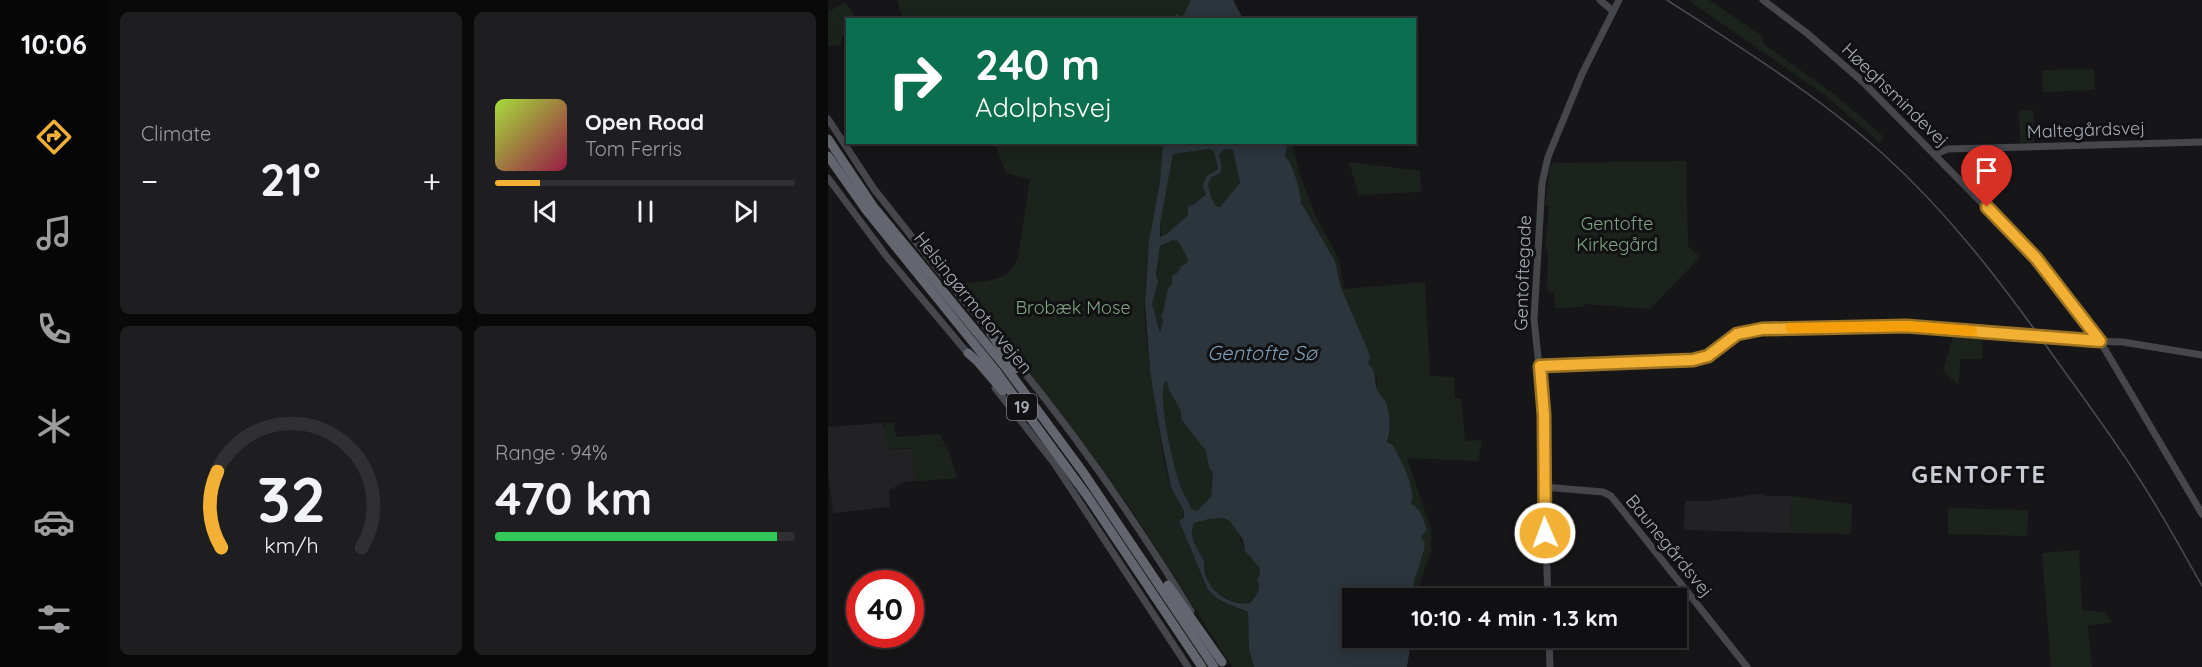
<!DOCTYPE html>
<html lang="en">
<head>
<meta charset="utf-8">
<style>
	:root { --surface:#101012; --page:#1e1e20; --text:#f1f3f6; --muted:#9c9d9f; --line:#303032; --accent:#f2b134 }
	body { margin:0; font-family:Quicksand,sans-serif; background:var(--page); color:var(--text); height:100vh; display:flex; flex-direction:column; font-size:22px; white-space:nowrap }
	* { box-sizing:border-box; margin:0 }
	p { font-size:20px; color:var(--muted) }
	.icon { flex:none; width:33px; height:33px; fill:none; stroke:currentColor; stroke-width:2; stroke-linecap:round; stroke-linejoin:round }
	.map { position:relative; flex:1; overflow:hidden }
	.sheet { display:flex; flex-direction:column; gap:12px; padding:12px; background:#09090a; width:720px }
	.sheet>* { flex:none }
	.guide { position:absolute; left:18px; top:18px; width:570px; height:126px; border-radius:0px; box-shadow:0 3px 15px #0003,0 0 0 2px var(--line); background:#0b6e4f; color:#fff; overflow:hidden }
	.speed { position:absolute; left:18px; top:570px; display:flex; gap:12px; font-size:30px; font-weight:700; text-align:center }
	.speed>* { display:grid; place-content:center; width:78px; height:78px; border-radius:50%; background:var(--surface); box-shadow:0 3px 15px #0003,0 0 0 2px var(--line); line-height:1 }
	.speed .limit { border:9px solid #d22; background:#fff; color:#111 }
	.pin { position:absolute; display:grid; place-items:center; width:51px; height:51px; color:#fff; margin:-62px -26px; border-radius:50% 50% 50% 0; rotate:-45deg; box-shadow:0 0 6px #0007 }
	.pin .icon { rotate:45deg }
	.me { position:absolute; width:66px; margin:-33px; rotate:358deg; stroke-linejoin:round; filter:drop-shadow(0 0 4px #0008) }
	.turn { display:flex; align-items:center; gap:21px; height:126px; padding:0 30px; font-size:27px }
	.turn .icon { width:78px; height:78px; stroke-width:2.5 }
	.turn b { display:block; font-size:42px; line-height:51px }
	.big { font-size:45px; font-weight:800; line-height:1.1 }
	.sheet .card { flex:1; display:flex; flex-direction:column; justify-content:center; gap:9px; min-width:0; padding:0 21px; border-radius:9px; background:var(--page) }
	.sheet .dial { align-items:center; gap:0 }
	.dial svg { height:156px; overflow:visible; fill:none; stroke:var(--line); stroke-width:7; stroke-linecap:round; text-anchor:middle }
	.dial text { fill:var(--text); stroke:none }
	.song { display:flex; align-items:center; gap:18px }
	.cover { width:72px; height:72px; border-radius:9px; background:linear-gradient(135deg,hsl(80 70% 55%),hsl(340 70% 35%)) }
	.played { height:6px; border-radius:3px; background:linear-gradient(90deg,var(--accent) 15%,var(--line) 15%) }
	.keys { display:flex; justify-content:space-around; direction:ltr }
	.heat { display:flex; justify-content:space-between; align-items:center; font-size:33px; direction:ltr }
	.charge { height:9px; border-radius:4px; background:linear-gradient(90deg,#34c759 94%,var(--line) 0) }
	.sheet .tiles { flex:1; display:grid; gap:12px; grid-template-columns:repeat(2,1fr) }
	.trip { position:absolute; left:514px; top:588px; width:345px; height:60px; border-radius:0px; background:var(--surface); box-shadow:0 3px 15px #0003,0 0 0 2px var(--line); font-weight:800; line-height:60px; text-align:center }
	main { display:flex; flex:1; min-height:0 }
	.tab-bar { display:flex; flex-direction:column; width:108px; justify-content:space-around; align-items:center; background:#060607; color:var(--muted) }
	.tab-bar .icon { width:42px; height:42px }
	.tab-bar .selected { color:var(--accent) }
	.tab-bar b { font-size:27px; color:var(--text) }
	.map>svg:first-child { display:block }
	.built { fill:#222225 }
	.green { fill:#1c231d }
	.water { fill:#2c353c; fill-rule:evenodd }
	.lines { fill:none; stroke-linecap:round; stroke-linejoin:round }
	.secondary { stroke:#45474d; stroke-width:7 }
	.highway { stroke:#63666e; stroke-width:9 }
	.tram { stroke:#4a4c52; stroke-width:1.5 }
	.route-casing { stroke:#9d7322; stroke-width:15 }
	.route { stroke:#f2b134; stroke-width:10 }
	.slow { stroke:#f59e0b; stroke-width:10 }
	.labels { text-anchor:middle; stroke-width:6; stroke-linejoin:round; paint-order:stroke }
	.shield { fill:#111113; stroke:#7b7e86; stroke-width:1.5 }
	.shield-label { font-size:16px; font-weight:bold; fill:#a8adb8 }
	.street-label { font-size:18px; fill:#a8adb8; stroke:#111113 }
	.park-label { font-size:18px; fill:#7fa381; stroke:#111113 }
	.water-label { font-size:20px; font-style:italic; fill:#7f9bb3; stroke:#111113 }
	.district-label { font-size:24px; font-weight:bold; letter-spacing:1.5px; fill:#c9ccd4; stroke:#111113 }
</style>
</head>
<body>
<main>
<nav class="tab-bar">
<b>10:06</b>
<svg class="icon selected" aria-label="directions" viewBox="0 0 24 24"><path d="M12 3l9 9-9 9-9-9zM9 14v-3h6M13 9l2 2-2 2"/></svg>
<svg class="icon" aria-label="music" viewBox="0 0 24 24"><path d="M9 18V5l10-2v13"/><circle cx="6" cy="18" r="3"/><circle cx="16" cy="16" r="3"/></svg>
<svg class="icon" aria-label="phone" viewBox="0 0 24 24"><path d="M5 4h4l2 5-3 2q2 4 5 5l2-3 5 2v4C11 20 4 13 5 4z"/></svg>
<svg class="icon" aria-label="climate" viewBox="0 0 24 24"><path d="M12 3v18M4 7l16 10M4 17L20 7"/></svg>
<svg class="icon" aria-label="car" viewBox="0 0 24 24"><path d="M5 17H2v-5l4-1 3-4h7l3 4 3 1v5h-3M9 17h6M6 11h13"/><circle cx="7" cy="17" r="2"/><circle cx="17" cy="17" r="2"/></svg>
<svg class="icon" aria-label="filters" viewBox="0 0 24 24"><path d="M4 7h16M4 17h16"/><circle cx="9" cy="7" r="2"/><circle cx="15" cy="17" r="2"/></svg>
</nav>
<section class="sheet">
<div class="tiles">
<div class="card"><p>Climate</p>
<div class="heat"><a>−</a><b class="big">21°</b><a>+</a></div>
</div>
<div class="card">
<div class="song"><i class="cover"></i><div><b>Open Road</b><p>Tom Ferris</p></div></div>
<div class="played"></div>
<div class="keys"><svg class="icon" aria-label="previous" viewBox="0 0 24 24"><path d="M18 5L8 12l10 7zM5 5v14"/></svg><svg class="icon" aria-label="pause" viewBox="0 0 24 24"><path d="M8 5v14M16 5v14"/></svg><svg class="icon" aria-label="next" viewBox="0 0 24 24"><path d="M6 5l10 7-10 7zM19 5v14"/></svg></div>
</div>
<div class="card dial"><svg viewBox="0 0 100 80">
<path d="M14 69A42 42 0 1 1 86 69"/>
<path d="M14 69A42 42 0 0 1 12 30" stroke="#f2b134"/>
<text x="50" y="56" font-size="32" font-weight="700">32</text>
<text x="50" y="72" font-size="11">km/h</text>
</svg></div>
<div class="card"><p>Range · 94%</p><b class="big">470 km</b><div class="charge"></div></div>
</div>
</section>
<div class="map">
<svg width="1374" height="667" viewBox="0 0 1374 667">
	<rect width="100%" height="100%" fill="#161618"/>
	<!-- built -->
	<g class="built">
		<path d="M54,423l8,27 57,-4 10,32 -52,4 -16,8 1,17 -57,6 -5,-40v-46z"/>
		<path d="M936,493v3h28l-1,37 -107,-3 1,-29h25z"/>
	</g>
	<!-- green -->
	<g class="green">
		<path d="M69,0h294l-9,18 -5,-4 -4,6 -270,-1z"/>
		<path d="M860,0h21l53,36 2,8 71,51 49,42 -5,5 -54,-47z"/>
		<path d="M17,2l12,17 -9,1 -1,18 -5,-1 -1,9 -13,-1v-33z"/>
		<path d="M1266,69l1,21 -52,2 -1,-22z"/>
		<path d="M1191,110h14l1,32 -14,1z"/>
		<path d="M167,143h168c-2,51 -17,101 -18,153 -2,34 5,71 10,104 4,28 7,59 16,86 4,12 21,24 8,35l1,3 28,67 14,11 26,10 1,38 5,17h-22l-97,-152 -174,-232c24,-1 48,-1 57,-26l12,-78 -24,-6z"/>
		<path d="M460,143h5l6,30 17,44 23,42 5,30 81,-7 5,94 24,1 1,21 6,1 4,42 17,-1 -4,21 -71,-3 24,71v22l-16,47h-6l15,-48 1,-7 -4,-6 6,-7c-3,-12 -7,-19 -16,-26 5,-18 -10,-43 -18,-59l-6,-3 3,-9 -1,-18 -12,-27v-10l-9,-15 -1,-15 -26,-60 -6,-27 -30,-54 -4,-2c0,-12 -7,-42 -16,-49z"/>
		<path d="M381,149l5,2 4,18 -11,7 -5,10 4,8 -18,15v6l-21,19 -6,3 -1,-13 13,-70z"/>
		<path d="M396,149l9,1 7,34 -20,23h-3l-6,-9 -3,-14 3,-6 7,-3 4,-10c-4,-6 -5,-11 2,-16z"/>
		<path d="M858,161l2,85 12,11 -50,52 -66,-5 -1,3 -28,1 -1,-15 -7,-2 1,-39 -3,-5 4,-41 -4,-1 5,-38 4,-4z"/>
		<path d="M521,162l71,9 1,21 -62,3z"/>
		<path d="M345,240l5,1 10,18 -2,5 -5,2 -3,6 -4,2c-6,12 -6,30 -13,42l2,6 -3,10c0,-9 -7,-17 -8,-27 0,-8 5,-15 5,-22 0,-13 1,-25 3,-37z"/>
		<path d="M1125,336l30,2 -1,21h-22l-1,26 -16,-14z"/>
		<path d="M337,381l2,1 2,8 12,21v8l25,32 3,17 4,5 -2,24 -14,14 -6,-2c-2,-8 -7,-14 -10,-21 -8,-21 -24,-88 -16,-107z"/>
		<path d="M56,423h10l2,14 44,-3 5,11 -14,2 16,-1 10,32 -42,3 -3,-33 -22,1 -5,-11z"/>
		<path d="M964,496l60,8 -1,30 -60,-1z"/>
		<path d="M1120,508l80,2 -1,26 -79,-2z"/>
		<path d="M396,518c13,4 16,22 21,32 6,12 14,9 15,25l-3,4c5,9 -1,19 -9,24 -20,0 -38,-11 -43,-31 -1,-4 0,-10 -3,-14 -6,-11 -14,-22 -8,-35l15,-4z"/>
		<path d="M1251,550l3,60 23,2 7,11 -24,2 4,42h-41l-9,-114z"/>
	</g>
	<!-- water -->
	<g class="water">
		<path d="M363,0h42l10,19h-70l4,-5 5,4z"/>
		<path d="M335,143h125l-3,13c7,5 17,38 16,48l3,3 31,54 6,27 26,60 3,9 -2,6c11,13 5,15 9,26 2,5 6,8 8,12 6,13 6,29 2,41l6,3c8,16 23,41 18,59 9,4 13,15 16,26l-6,7 4,6 -1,7 -15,48h-56v40h53l5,4 -4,25h-153l-5,-17 -1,-38c-15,-7 -31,-9 -41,-24l-28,-67 5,-4v-6l-13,-24 -10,-49 -11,-67 -5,-68 4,-61 11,-61zM381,149l5,2 4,18 -11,7 -5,10 4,8 -13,11 -5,1v9l-21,19 -7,3v-13l13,-70zM396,149l9,1 7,33 -20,24h-3l-6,-9 -3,-14 3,-6 9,-5 2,-6 -3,-12zM345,240l5,1 10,18 -2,5 -5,2 -3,6 -6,4v7c-8,8 -5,24 -11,33l2,6 -3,10 -8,-28 6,-22 -2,-8 4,-28zM337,381l2,1 2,8 12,21v8l25,32 3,17 4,5 -2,24 -14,14 -6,-2c-2,-8 -7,-14 -10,-21 -7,-20 -24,-89 -16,-107zM381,519l15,-1 6,3 13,19 2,11 14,16 1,8 -3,4c5,10 -1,17 -7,24 -20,3 -40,-11 -45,-30 -1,-4 0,-10 -2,-14 -6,-12 -15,-22 -9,-36z"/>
	</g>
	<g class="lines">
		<!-- secondary -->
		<g class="secondary">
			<path d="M772,0l13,11"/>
			<path d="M935,0l45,34 55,48 173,176 64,83 102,173"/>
			<path d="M0,119l46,70 65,82 47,56"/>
			<path d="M1107,154l13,-5 254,-7"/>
			<path d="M0,178l59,79 83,99"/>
			<path d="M183,356c66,80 126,167 180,255"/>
			<path d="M712,366l153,-6c23,-4 35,-24 57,-30l135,-4 21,-1 182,16 35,1 79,13"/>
			<path d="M167,388l59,75 134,204"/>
			<path d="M716,487l59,5 8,4 136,171"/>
			<path d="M720,598l-4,-111v-72l-10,-96 8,-136 6,-26 34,-83 37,-74"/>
			<path d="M721,638l1,29"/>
		</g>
		<!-- highway -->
		<g class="highway">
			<path d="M0,139l45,67 134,163 76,103 131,195"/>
			<path d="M0,156l38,54 130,161 92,126 114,170"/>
			<path d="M156,323l31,46"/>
			<path d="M140,353l10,9 25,29"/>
			<path d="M340,585l54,77"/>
		</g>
		<!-- tram -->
		<path class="tram" d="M839,0c74,48 149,94 215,153 68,61 122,133 175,208 28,39 57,78 83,119 22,34 42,70 62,106"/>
	</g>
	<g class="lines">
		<defs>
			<path id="route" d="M717,533l-1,-118 -4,-49 153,-6 15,-4 29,-22 25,-5 144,-3 194,15 -64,-83 -49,-51"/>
		</defs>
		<!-- route casing -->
		<use href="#route" class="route-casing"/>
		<!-- route -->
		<use href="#route" class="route"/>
		<!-- slow -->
		<path class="slow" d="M962,328l116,-2 66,5"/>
	</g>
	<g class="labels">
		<!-- shield labels -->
		<rect class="shield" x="179" y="394" width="30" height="26" rx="4.5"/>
		<g class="shield-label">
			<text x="194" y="413">19</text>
		</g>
		<!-- street labels -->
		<g class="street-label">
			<text transform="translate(1067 95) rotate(44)" y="6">Høeghsmindevej</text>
			<text transform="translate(1258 130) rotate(-2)" y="6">Maltegårdsvej</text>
			<text transform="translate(695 273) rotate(-88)" y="6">Gentoftegade</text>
			<text transform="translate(145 303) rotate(51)" y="6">Helsingørmotorvejen</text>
			<text transform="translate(841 546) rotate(51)" y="6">Baunegårdsvej</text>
		</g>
		<!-- park labels -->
		<g class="park-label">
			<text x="789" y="230">Gentofte<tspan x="789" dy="21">Kirkegård</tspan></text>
			<text x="245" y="314">Brobæk Mose</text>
		</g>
		<!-- water labels -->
		<g class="water-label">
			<text x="434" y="360">Gentofte Sø</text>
		</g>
		<!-- district labels -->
		<g class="district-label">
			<text x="1151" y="483">GENTOFTE</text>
		</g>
	</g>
</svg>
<div class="speed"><div class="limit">40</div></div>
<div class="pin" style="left:1159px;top:207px;background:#d93025"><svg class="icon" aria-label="arrive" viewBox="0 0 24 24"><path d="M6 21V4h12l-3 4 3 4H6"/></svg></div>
<svg class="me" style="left:717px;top:533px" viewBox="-20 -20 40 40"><circle r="17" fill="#f2b134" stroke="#fff" stroke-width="3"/><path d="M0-11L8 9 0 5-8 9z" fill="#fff"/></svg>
<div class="trip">10:10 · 4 min · 1.3 km</div>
<div class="guide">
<div class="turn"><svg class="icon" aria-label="right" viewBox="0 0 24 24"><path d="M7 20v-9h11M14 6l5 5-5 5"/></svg><div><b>240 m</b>Adolphsvej</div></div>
</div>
</div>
</main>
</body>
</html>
